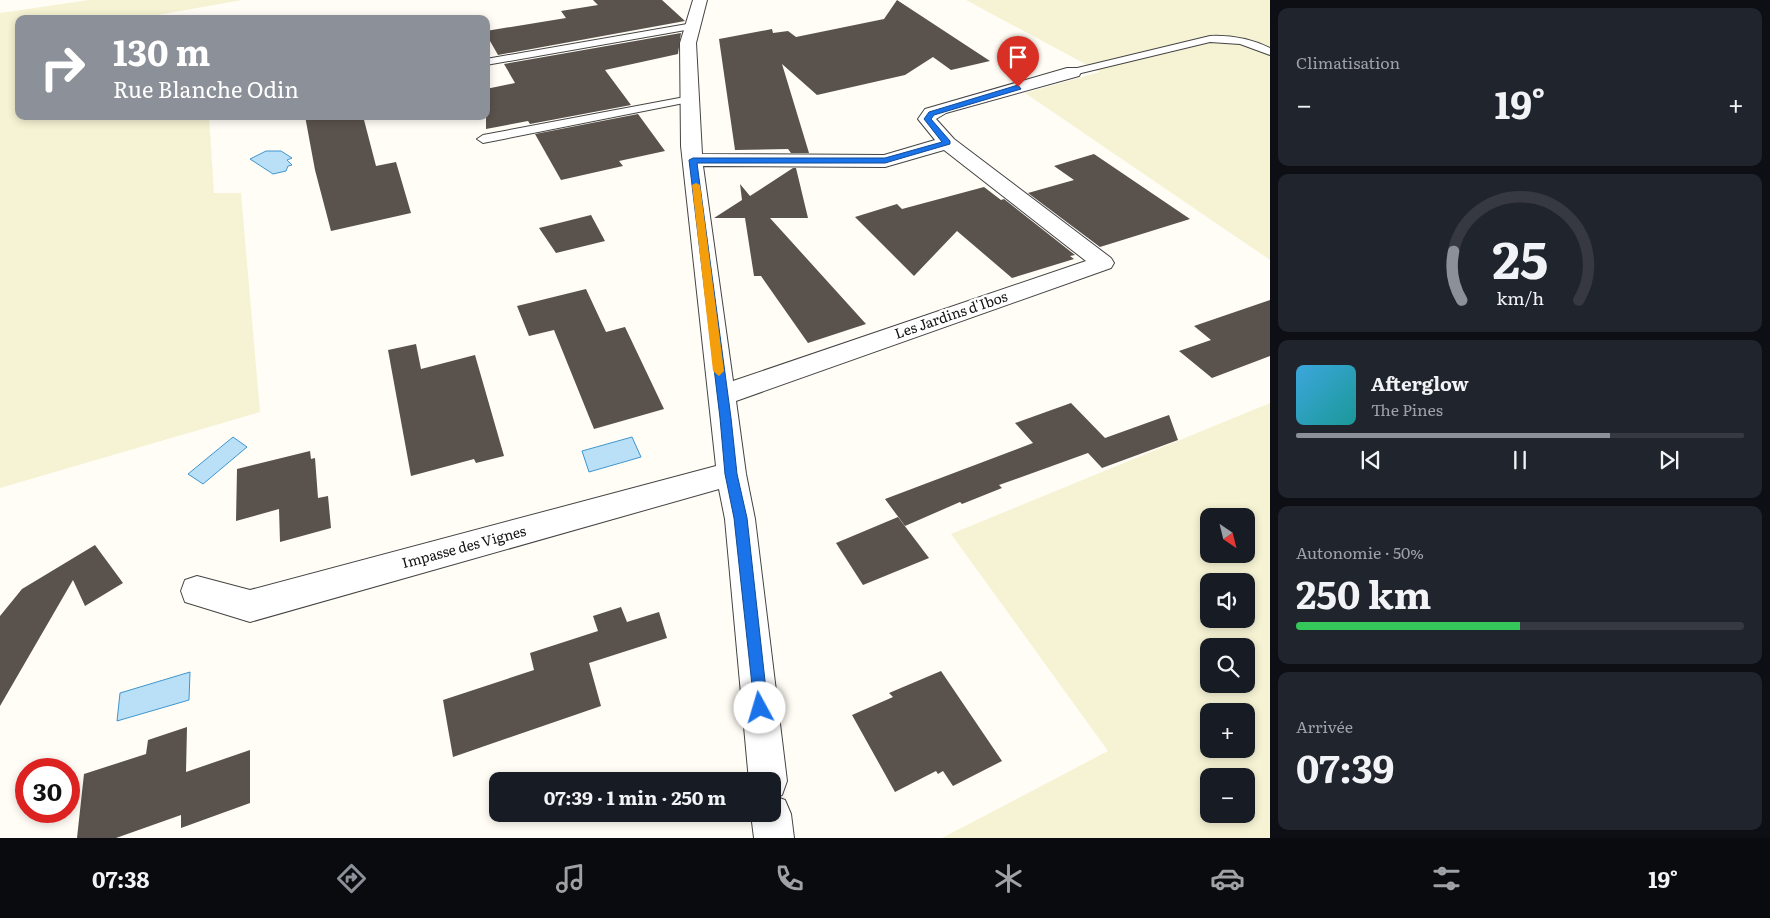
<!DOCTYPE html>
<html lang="fr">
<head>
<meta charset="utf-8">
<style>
	:root { --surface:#171b24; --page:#20242c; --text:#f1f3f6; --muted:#9ea1a6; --line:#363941; --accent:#8c9099 }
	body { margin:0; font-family:Literata,serif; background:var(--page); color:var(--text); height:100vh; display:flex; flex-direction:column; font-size:19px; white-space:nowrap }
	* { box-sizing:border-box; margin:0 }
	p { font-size:16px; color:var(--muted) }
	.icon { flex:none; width:28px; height:28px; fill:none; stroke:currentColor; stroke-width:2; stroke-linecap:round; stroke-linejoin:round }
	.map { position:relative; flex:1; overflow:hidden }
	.side { display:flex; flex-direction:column; gap:8px; padding:8px; background:#0d0f14; width:500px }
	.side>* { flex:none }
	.banner { position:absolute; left:15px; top:15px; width:475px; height:105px; border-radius:10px; box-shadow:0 2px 8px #0003; background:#8c9099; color:#fff; overflow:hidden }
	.needle { width:32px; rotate:145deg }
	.controls { position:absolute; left:1200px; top:508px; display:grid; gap:10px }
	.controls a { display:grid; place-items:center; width:55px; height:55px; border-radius:10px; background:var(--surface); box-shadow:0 2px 8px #0003; font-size:25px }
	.speed { position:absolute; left:15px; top:758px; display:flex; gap:10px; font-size:25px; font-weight:700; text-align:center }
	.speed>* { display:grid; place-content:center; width:65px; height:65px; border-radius:50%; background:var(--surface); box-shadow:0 2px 8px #0003; line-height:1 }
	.speed .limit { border:8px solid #d22; background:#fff; color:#111 }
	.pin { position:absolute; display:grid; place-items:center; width:42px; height:42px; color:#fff; margin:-51px -21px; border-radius:50% 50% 50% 0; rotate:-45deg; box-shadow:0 0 5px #0007 }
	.pin .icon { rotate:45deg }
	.me { position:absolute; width:55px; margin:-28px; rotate:354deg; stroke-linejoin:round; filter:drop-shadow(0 0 4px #0008) }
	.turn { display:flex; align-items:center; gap:18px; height:105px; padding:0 15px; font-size:22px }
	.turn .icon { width:65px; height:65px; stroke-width:2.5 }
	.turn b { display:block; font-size:35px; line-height:42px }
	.big { font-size:38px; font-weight:700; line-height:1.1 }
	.side .tile { flex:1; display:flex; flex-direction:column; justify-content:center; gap:8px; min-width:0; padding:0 18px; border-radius:10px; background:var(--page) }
	.side .dial { align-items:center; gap:0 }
	.dial svg { height:130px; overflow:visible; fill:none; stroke:var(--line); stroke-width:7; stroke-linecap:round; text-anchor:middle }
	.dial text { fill:var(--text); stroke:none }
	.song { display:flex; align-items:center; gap:15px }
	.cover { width:60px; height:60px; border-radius:8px; background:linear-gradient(135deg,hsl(200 70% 55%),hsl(180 70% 35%)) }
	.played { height:5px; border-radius:2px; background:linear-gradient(90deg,var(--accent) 70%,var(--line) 70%) }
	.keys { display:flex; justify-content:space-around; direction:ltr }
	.heat { display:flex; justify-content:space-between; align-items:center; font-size:28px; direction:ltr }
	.charge { height:8px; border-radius:4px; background:linear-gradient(90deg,#34c759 50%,var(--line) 0) }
	.trip { position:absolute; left:489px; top:772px; width:292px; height:50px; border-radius:10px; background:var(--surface); box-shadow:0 2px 8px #0003; font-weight:700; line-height:50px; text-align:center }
	.tabs { display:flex; height:80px; justify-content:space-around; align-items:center; background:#090b0e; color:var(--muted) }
	.tabs .icon { width:35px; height:35px }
	.tabs .current { color:var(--accent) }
	.tabs b { font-size:22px; color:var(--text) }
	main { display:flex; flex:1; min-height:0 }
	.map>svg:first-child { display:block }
	.farmland { fill:#f6f3d4; fill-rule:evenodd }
	.water { fill:#b9e0f7; stroke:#3f96cf }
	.building { fill:#5a524d }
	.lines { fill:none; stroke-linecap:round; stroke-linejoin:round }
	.service-casing { stroke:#444; stroke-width:2 }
	.minor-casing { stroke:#444; stroke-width:2 }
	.service { fill:#fff; fill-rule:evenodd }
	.minor { fill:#fff; fill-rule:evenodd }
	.route { fill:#1a73e8; stroke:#114b97 }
	.slow { fill:#f59e0b }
	.labels { text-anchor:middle; stroke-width:5; stroke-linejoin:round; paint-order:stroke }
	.street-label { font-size:14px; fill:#111; stroke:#fff }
</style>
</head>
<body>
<main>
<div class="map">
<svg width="1270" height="838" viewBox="0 0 1270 838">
	<rect width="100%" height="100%" fill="#fffdf5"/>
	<!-- farmland -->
	<g class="farmland">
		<path d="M89,0h153l-90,16v3h-133v97h190l5,77h27l19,219 -260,76v-475z"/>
		<path d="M966,0h304v260l-245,-167 75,-21z"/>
		<path d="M1270,403v435h-328l166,-87 -157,-217zM1209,516h37v38h-37zM1209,581h37v38h-37zM1209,646h37v38h-37zM1209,711h37v38h-37zM1209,776h37v38h-37z"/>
	</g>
	<!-- water -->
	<g class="water">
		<path d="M266,151h15l11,7 -5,2 5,5 -4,1 -2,5 -13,3 -23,-15z"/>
		<path d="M233,437l14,10 -44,37 -15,-10z"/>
		<path d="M632,437l9,20 -52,15 -7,-21z"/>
		<path d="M190,672l-1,28 -72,21 3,-28z"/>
	</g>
	<!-- building -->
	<g class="building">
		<path d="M593,0h69l23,21 -187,34 -12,-21v-3l80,-13 -5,-7 37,-6z"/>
		<path d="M897,0l93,61 -39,9 -18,-13 -28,18 -88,20 -35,-31 27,89h-18l-3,-4 -53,1 -16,-111 53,-10 1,4 15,-2 8,6 88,-18z"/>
		<path d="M681,33l-3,21 -73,16 26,35 -101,19 -2,-3 -42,8v-40l29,-6 -11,-19z"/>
		<path d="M638,114l27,37 -46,10 4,5 -62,14 -26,-46z"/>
		<path d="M305,116h58l13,50 20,-4 15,51 -80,18 -16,-61z"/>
		<path d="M1094,154l96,65 -90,28 -72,-54 46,-13 -20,-14z"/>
		<path d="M793,168h3l12,50h-38l96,106 -58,19 -47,-67h-7l-9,-58h-31l28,-18 -2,-16 10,12z"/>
		<path d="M984,187l17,13 3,-1 71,56 -5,1 4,3 -62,19 -55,-47 -43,45 -59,-59 42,-13 5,5z"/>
		<path d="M591,215l14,26 -49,12 -17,-25z"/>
		<path d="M586,289l20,43 19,-5 39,82 -70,20 -40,-99 -25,6 -12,-30z"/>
		<path d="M1270,300v56l-58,22 -33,-27 32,-11 -17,-14z"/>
		<path d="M416,344l5,25 54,-14 29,101 -28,7 -2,-4 -63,17 -23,-126z"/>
		<path d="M1071,403l34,35 64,-23 9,25 -76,28 -14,-15 -89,32 3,3 -40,16 -2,-2 -55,24 -20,-27 148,-56 -18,-20z"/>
		<path d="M310,451l1,8 4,-1 3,40 10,-2 3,32 -51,14 -1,-33 -43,12 1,-52z"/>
		<path d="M898,517l31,41 -66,27 -27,-42z"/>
		<path d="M95,545l28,38 -38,23 -12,-26 -73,126v-90l22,-27z"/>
		<path d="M621,607l6,15 32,-10 8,26 -78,25 12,43 -148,51 -10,-57 91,-30 -4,-17 68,-22 -5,-15z"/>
		<path d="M941,671l61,90 -49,25 -10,-15 -5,3 -2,-3 -41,21 -43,-77 41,-18 -4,-4z"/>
		<path d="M187,727l-1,45 64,-22v53l-69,25v-13l-65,23h-39l7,-64 62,-20 2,-14z"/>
	</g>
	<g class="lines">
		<defs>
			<g id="service">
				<path d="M693,23l5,3 -1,2 -211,37v-6z"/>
				<path d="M1210,36c21,-1 41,3 60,12v7l-30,-11 -30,-2 -137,33 -5,-3 1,-2z"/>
				<path d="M690,96l4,1v4l-211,42 -6,-4 6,-4z"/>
			</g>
			<path id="minor" d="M693,0h14l-11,43 6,111 182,1 51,-15 -17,-21 7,-10 142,-41h12l2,4 -2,4 -133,37 -10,6 18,20 157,119 3,5 -3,5 -375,133 10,73 9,45 32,262 -5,14 -5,2 8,3 6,14 3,24h-40l-3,-24h21v-33h-23l-24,-262 -6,-30 -469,133 -65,-20 -4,-11 4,-11 12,-4 53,14 466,-124 -35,-320 -1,-103zM944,150l142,111 -353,120 -30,-215 182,1z"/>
		</defs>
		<!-- service casing -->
		<use href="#service" class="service-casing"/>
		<!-- minor casing -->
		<use href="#minor" class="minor-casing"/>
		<!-- service -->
		<use href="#service" class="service"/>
		<!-- minor -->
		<use href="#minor" class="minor"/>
	</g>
	<!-- route -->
	<path class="route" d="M1018,85l3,4 -87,26 -3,4 19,22v3l-65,19h-188l34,255 6,56 10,44 21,190 -3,5 -5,2 -5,-2 -21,-195 -9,-44 -5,-56 -31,-258 4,-2h192l57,-16 -18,-23 5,-7z"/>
	<!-- slow -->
	<path class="slow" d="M696,183l4,2 24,186 -5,5 -6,-5 -21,-186z"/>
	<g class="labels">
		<!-- street labels -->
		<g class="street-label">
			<text transform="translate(951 315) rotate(-19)" y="5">Les Jardins d'Ibos</text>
			<text transform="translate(464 547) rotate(-15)" y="5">Impasse des Vignes</text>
		</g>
	</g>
</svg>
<div class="controls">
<a><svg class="needle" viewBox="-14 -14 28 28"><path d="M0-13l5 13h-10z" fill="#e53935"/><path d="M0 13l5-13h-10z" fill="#9ea1a6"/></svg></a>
<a><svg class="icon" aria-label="sound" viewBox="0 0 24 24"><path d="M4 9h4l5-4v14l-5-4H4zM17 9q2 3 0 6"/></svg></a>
<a><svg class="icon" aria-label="search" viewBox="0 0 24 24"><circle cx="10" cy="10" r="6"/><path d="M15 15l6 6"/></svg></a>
<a>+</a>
<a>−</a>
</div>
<div class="speed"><div class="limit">30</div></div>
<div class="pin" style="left:1018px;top:87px;background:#d93025"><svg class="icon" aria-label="arrive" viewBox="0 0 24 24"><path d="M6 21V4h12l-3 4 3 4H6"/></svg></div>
<svg class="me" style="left:760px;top:708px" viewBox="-20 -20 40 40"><circle r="19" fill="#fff"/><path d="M0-13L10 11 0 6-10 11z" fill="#1a73e8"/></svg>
<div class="trip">07:39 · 1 min · 250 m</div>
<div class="banner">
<div class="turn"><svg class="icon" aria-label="right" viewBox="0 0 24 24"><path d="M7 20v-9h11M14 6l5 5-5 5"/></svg><div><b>130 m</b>Rue Blanche Odin</div></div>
</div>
</div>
<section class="side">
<div class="tile"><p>Climatisation</p>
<div class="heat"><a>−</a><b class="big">19°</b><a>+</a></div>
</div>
<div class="tile dial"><svg viewBox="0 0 100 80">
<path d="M14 69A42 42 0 1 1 86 69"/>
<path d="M14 69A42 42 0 0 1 9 39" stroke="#8c9099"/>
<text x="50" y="56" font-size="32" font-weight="700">25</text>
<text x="50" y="72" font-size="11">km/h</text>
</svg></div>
<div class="tile">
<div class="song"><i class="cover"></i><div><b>Afterglow</b><p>The Pines</p></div></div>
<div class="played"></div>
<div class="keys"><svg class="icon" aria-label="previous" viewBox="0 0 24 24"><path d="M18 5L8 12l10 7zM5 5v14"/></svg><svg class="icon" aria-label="pause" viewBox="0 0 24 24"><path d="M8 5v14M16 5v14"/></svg><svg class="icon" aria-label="next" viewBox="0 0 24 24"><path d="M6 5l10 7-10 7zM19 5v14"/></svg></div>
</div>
<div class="tile"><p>Autonomie · 50%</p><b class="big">250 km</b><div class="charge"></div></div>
<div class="tile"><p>Arrivée</p><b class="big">07:39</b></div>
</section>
</main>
<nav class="tabs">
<b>07:38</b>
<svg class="icon current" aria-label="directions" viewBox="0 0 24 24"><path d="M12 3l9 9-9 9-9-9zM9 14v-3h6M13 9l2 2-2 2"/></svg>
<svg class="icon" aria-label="music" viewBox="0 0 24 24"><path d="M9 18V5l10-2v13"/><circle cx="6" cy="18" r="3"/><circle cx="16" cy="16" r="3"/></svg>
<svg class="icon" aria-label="phone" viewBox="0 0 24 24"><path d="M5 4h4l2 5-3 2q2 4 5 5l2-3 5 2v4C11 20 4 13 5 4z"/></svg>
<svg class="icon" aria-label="climate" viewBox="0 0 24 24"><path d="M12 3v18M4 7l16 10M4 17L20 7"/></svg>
<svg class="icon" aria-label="car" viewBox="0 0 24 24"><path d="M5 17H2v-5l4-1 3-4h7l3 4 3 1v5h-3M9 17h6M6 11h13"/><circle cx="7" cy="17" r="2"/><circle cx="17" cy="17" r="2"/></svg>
<svg class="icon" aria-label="filters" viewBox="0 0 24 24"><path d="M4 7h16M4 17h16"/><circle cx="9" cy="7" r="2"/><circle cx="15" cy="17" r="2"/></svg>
<b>19°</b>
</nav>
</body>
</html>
